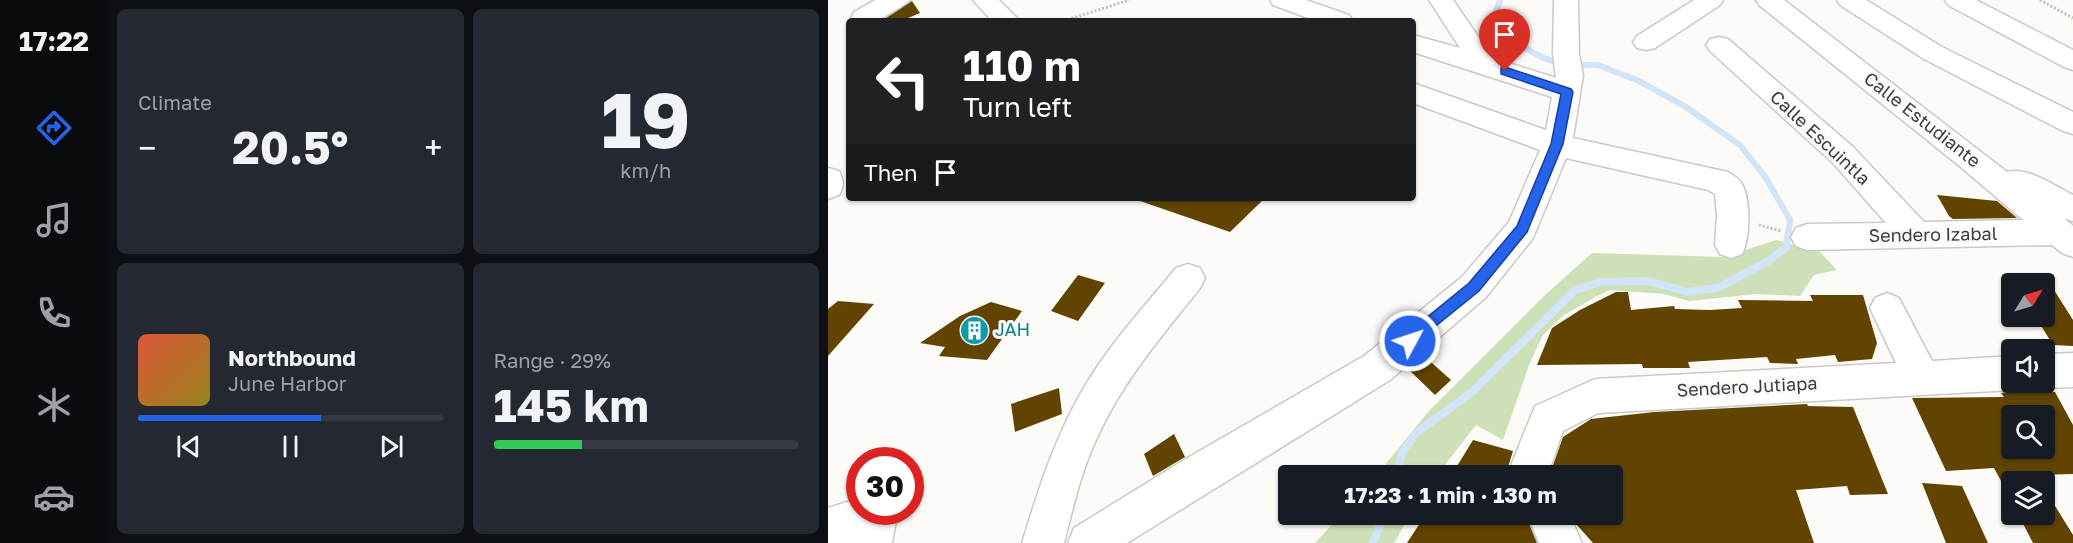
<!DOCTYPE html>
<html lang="en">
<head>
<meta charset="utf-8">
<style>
	:root { --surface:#171b24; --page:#242831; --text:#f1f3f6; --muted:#9ea1a6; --line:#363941; --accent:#2563eb }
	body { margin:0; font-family:"Golos Text",sans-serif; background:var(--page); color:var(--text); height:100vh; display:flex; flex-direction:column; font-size:22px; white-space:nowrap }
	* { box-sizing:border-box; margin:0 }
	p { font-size:20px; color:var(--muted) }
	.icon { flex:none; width:33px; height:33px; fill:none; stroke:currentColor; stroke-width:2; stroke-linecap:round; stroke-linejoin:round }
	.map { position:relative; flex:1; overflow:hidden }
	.sheet { display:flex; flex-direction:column; gap:9px; padding:9px; background:#0d0f14; width:720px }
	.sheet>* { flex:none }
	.banner { position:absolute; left:18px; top:18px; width:570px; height:183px; border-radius:6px; box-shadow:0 2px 4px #0004; background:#202124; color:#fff; overflow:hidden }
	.needle { width:39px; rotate:53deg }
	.tools { position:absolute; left:1173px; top:273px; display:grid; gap:12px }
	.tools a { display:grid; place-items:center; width:54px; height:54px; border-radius:6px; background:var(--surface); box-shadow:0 2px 4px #0004; font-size:30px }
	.speed { position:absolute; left:18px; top:447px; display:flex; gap:12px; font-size:30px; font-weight:700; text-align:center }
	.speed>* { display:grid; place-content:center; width:78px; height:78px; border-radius:50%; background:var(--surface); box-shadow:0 2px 4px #0004; line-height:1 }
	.speed .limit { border:9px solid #d22; background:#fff; color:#111 }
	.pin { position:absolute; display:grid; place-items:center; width:51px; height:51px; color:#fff; margin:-62px -26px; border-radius:50% 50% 50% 0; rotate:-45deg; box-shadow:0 0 6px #0007 }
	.pin .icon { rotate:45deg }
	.me { position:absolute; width:66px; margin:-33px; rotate:50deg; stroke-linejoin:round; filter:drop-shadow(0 0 4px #0008) }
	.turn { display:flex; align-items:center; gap:21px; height:126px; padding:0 18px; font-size:27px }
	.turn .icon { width:78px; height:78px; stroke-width:2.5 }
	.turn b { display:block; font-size:42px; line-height:51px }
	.then { display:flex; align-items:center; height:57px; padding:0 18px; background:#0003; gap:12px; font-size:22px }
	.big { font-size:45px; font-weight:700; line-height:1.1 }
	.sheet .card { flex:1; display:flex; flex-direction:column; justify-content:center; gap:9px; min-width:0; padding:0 21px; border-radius:9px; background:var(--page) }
	.sheet .dial { align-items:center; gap:0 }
	.dial b { font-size:78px; line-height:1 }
	.song { display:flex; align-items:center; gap:18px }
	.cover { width:72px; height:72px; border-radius:9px; background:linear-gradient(135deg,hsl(10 70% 55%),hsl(50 70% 35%)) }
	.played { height:6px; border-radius:3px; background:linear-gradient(90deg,var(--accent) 60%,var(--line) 60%) }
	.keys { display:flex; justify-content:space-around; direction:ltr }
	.heat { display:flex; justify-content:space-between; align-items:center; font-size:33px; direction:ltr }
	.charge { height:9px; border-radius:4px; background:linear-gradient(90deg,#34c759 29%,var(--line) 0) }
	.sheet .tiles { flex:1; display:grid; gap:9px; grid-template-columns:repeat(2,1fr) }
	.trip { position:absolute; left:450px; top:465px; width:345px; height:60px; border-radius:6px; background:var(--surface); box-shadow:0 2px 4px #0004; font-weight:700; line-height:60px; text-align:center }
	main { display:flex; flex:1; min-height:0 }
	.tabs { display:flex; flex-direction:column; width:108px; justify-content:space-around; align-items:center; background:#090b0e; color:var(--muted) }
	.tabs .icon { width:42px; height:42px }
	.tabs .current { color:var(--accent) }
	.tabs b { font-size:27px; color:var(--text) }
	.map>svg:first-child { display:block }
	.green { fill:#cee0b8 }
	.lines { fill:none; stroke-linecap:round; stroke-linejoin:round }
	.stream-far1 { stroke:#d2e4f8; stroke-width:6 }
	.stream { stroke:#d2e4f8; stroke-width:8 }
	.building { fill:#604400; fill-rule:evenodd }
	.minor-casing { stroke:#cbc9c6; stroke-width:3 }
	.path { stroke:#c2c1be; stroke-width:3; stroke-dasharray:2 2; stroke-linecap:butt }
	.minor { fill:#fff; fill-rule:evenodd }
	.route { fill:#2563eb; stroke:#184099; stroke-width:1.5 }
	.labels { text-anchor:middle; stroke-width:6; stroke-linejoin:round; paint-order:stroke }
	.street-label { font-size:18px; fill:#3d3c3b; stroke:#fcfbf7 }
	.culture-label { font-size:18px; fill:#0d838f; stroke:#fcfbf7; text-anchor:start }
</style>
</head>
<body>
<main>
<nav class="tabs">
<b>17:22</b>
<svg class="icon current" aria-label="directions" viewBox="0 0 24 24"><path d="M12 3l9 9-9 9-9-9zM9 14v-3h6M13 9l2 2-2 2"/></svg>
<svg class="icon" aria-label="music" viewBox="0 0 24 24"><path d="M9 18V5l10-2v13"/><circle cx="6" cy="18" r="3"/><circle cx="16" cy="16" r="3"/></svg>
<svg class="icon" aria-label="phone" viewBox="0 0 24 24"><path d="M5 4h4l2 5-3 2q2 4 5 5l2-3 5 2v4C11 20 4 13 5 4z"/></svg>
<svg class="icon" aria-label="climate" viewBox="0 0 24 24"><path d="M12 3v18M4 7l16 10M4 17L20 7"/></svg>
<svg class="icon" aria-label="car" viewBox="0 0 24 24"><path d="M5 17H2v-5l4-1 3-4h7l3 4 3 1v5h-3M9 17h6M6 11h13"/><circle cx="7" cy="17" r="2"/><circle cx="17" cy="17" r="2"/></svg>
</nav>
<section class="sheet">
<div class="tiles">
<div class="card"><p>Climate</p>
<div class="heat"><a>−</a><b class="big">20.5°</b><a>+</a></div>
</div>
<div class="card dial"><b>19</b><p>km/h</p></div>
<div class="card">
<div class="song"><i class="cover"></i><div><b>Northbound</b><p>June Harbor</p></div></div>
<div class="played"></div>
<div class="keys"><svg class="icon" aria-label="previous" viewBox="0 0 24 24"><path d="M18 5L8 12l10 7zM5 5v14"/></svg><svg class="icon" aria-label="pause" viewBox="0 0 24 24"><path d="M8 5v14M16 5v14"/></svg><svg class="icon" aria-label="next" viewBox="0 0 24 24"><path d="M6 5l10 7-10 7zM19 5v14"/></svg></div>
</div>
<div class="card"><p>Range · 29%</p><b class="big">145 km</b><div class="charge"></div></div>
</div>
</section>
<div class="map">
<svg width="1245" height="543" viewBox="0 0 1245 543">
	<rect width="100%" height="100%" fill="#fcfbf7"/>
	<!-- green -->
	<g class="green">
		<path d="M948,240l44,12 17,18 -23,5 -14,21 -44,-2 -67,7 -25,-7 -54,-4 -13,6 -33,19 -21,20 -14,30 -26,75 -27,-15 -39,50 -61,1 52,-64 117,-117 47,-42 132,4z"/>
		<path d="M513,515v-1l69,1 -16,28h-79z"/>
	</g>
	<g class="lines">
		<!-- stream-far1 -->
		<g class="stream-far1">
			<path d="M672,0l-7,21c20,20 41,36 69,43"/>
			<path d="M745,65h25l41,16 47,26 54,38 26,33 24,42 -2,16"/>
		</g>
		<!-- stream -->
		<g class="stream">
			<path d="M568,476l6,-23 14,-20 56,-41 103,-102 26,-8 47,-1 40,11 30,-4 50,-27 19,-14 1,-12"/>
			<path d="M545,543l11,-29"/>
		</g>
	</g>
	<!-- building -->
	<g class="building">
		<path d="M84,1l8,12 -19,8h-14l-1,-3z"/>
		<path d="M1109,195l60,6 20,17 -64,1 -4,-3z"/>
		<path d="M313,198h124l-35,34 -90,-31z"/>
		<path d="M1216,274l29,46v26l-20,-1 -18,-29h9z"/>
		<path d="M250,275l27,8 -27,38 -27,-10z"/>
		<path d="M788,292h12l3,18 43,-4 1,3 35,1 32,-2 -4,-8 75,1 -3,-6h53l14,48 -5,16 -34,3 -3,-7 -39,4 2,5 -28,-1 -3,-6 -79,5 2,6h-47l-1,-4 -105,1 15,-37 28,-18z"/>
		<path d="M10,301l36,3 -46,52v-47z"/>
		<path d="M163,302l31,9 -35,49 -48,-4 6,-9 -25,-4 40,-27z"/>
		<path d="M595,355l28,25 -16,15 -28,-27z"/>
		<path d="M231,388l3,26 -47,18 -4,-28z"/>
		<path d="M1187,391l40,1 18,33v49l-36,1 4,7h-29v19l-18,-33 -48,3 -34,-73 92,-1 -3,-4zM1184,416h32v32h-32z"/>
		<path d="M979,404l1,2 45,1 35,87 -38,1 -3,-9 -51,4 18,53h-221l-17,-19 -4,-10h40v-38h-57l-3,-8 11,-31 28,-18 63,-7z"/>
		<path d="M346,434l11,23 -32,19 -9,-22z"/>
		<path d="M645,440l40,11 -5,16 2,9h-59z"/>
		<path d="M1094,483l40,3 26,57h-42z"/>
		<path d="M1216,488l29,47v8h-40l-15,-29h26z"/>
		<path d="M598,514h99l12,29h-130z"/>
	</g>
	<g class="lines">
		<defs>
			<g id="minor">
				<path d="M47,0h35c-2,3 -29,19 -34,21 -5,2 -17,0 -25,0v-3l3,-6z"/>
				<path d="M145,0h26l21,21h-28z"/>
				<path d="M442,0h36l43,15 4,6h-37l-43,-16z"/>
				<path d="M601,0h24l40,58 63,20 -3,-24 1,-54h24l1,54 4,21 -10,63 155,34c3,2 8,5 11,8 13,14 11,59 3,74l-11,4 -11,-4 -5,-9 2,-29 -2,-22 -7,-4 -142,-32 -33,80 -47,59 -96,83 -263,163h-59l6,-15 110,-68 180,-104 98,-79 47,-55 31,-72 -127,-47v-20l133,47 6,-33 -139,-45v-17l47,13z"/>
				<path d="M866,0h29l-3,5 -65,43 -9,2 -9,-2 -4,-6 4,-6z"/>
				<path d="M928,0h28l223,172c21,-6 47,14 66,23v26l-9,-3 9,8v31l-11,-4 -10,-8 -245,5 -11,-4 -5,-9 5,-9 11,-4 79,-1 -53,-60 -123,-112 -4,-6 4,-6 9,-2 9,2 125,108 71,75 99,-2 -61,-52 -203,-163z"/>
				<path d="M1009,0h29l76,47 131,65v22l-10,-3 -139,-72 -84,-54z"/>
				<path d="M1117,0h31l97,50v20l-9,-3 -116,-62z"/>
				<path d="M0,168l11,3c5,10 5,15 0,24l-11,4z"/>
				<path d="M360,264l12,4 5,10 -5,10c-38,48 -78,94 -103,150 -16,33 -24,70 -33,105h-42c17,-56 35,-112 66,-162 25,-41 58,-76 88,-113z"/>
				<path d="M1059,293l12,5 33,63 80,-5v26h14l-1,3 -13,5 -414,23 -35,18 -13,37 3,8h-40l-3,-8 25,-62 60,-27 301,-16 -26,-55 5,-10z"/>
				<path d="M1245,353v34l-29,1 -13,-5 13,-1v-28z"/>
				<path d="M32,498v14h33l3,9 -4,22h-64v-35z"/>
				<path d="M699,514h42l13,29h-43z"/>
			</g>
		</defs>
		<!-- minor casing -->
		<use href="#minor" class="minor-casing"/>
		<!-- path -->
		<g class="path">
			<path d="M1212,0l33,18"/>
			<path d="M236,21l65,-21"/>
			<path d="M931,225l22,6"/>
		</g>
		<!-- minor -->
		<use href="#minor" class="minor"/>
	</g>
	<!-- route -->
	<path class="route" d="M677,67l66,22 2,3 -10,52 -36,88 -48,59 -69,56 -6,-2 -2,-4 2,-5 65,-53 48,-57 34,-82 10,-50 -60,-20v-6z"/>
	<!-- icons -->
	<defs>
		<symbol id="building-disc" viewBox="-11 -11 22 22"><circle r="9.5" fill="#0f9aa8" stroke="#fcfbf7"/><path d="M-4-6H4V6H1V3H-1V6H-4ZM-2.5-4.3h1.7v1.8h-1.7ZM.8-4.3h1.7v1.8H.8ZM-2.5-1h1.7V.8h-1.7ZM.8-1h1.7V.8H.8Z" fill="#fff"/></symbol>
	</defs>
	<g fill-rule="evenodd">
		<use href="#building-disc" x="130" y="314" width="33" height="33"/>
	</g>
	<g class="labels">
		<!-- street labels -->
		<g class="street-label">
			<text transform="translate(1094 120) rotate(38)" y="6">Calle Estudiante</text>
			<text transform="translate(992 138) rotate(43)" y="6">Calle Escuintla</text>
			<text transform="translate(1105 235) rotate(-1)" y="6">Sendero Izabal</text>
			<text transform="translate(919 387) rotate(-3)" y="6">Sendero Jutiapa</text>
		</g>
		<!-- culture labels -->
		<g class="culture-label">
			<text x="167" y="336">JAH</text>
		</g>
	</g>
</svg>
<div class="tools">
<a><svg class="needle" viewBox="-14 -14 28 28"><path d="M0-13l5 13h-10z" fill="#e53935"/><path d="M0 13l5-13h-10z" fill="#9ea1a6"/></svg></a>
<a><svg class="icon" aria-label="sound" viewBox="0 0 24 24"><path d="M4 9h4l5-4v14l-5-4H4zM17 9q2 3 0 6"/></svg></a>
<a><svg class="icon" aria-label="search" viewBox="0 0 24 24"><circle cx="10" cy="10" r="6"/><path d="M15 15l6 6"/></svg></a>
<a><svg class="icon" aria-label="layers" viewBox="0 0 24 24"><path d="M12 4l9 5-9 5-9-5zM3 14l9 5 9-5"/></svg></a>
</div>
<div class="speed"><div class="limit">30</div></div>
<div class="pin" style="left:677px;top:71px;background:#d93025"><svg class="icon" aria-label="arrive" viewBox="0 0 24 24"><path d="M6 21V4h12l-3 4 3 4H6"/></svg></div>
<svg class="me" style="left:582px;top:341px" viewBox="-20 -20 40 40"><circle r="17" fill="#2563eb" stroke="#fff" stroke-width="3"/><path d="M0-11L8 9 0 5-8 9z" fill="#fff"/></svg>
<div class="trip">17:23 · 1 min · 130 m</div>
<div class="banner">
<div class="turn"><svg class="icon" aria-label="left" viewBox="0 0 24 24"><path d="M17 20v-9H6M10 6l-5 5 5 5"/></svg><div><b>110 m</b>Turn left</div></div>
<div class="then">Then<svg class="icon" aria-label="arrive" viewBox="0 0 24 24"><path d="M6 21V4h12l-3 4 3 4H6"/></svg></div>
</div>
</div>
</main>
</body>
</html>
